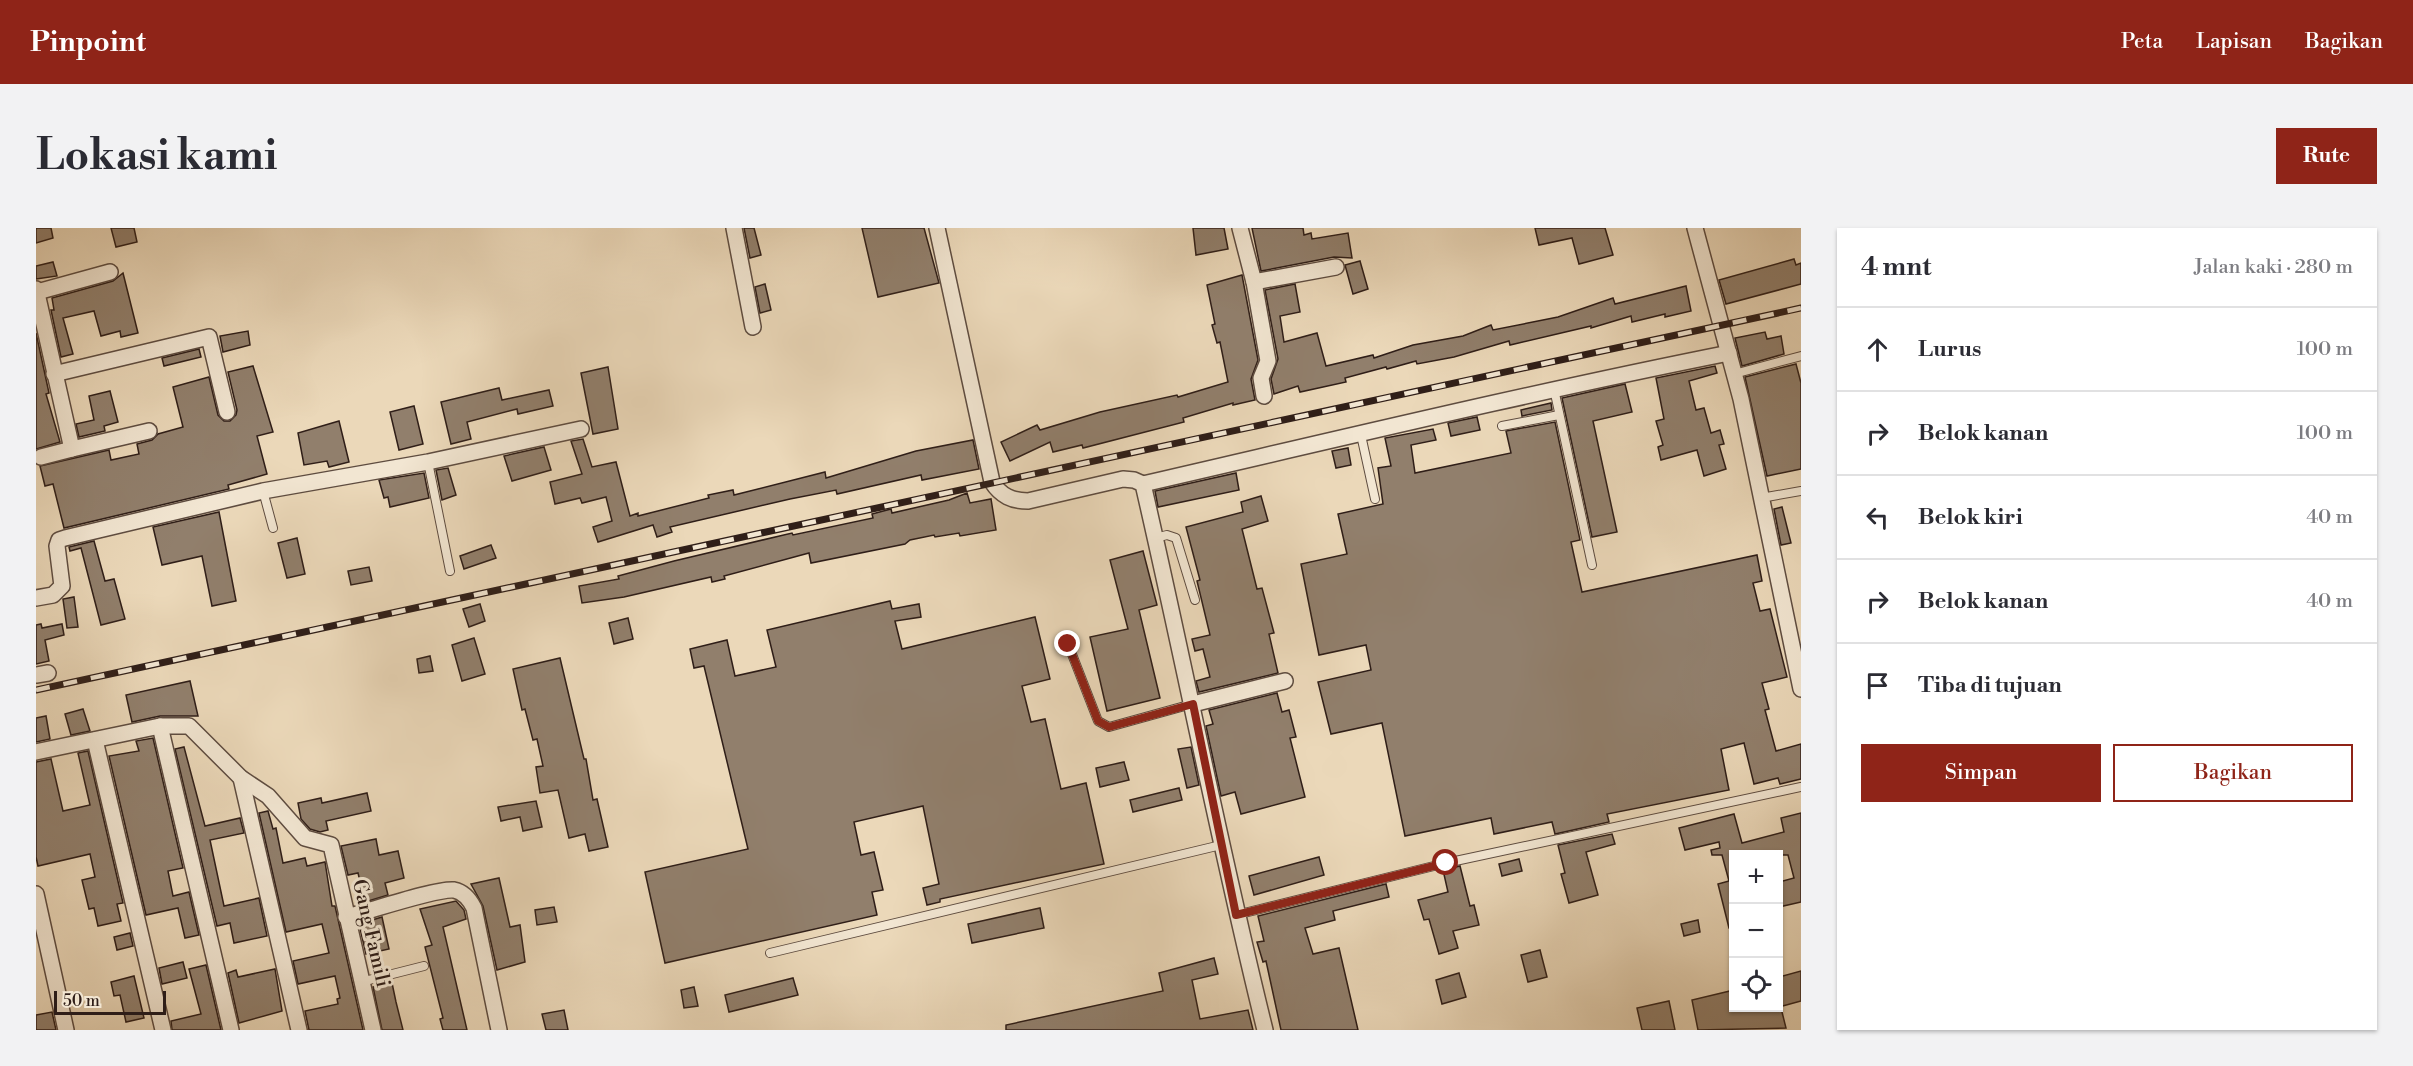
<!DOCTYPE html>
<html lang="id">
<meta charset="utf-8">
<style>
:root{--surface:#fff;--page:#f2f2f3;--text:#2b2b33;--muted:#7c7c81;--line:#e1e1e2;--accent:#8f2418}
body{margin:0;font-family:"Libre Bodoni",serif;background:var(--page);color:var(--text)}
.controls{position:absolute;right:18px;bottom:18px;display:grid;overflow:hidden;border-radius:0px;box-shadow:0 2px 4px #0004}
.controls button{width:54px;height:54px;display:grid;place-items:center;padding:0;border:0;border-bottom:2px solid var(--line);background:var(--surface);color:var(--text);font:30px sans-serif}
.scale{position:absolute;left:18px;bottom:15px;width:112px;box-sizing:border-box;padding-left:6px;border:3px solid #2f1e18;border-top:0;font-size:16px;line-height:21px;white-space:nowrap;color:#2f1e18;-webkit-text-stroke:4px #f2e6d2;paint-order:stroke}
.stop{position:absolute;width:18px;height:18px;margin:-14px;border:4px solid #8f2418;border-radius:50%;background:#fff}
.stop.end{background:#8f2418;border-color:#fff;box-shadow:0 2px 6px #0008}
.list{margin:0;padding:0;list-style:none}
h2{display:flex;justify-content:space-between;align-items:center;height:78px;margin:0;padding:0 24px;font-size:26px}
h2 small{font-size:20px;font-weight:400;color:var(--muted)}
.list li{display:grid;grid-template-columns:39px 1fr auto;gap:18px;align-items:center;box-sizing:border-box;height:84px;padding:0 24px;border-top:2px solid var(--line)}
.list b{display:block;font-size:22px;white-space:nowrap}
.list em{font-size:20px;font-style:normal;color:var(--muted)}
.actions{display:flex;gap:12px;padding:18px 24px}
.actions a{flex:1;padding:14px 0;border:2px solid var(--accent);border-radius:0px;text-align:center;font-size:21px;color:var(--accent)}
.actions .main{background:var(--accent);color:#fff}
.icon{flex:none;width:33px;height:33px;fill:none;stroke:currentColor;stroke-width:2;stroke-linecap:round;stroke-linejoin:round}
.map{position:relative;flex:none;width:1765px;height:802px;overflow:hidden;border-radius:0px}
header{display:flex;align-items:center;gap:36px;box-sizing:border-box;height:84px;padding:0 30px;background:var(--accent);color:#fff}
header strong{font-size:28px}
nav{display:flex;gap:33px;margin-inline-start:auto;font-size:21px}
.intro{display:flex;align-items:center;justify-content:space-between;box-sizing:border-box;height:144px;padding:0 36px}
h1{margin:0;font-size:42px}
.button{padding:15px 27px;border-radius:0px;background:var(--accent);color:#fff;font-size:21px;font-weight:700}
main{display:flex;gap:36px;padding:0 36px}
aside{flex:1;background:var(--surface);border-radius:0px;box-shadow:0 2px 4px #0004}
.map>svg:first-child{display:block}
.building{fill:#917f6c;stroke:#2f1e18;stroke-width:1.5}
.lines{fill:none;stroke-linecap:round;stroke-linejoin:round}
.lane-casing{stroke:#5e4c40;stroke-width:10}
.street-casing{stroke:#5e4c40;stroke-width:18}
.lane{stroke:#f2e6d2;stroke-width:8}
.street{stroke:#f2e6d2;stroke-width:15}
.rail-casing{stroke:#2f1e18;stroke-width:7}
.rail{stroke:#f2e6d2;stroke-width:4.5;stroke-dasharray:14;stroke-linecap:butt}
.route{stroke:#8f2418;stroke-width:8}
.labels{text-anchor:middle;stroke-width:6;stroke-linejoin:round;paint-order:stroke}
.street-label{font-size:20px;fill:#2f1e18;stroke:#f2e6d2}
</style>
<header>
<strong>Pinpoint</strong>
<nav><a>Peta</a><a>Lapisan</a><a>Bagikan</a></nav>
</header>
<div class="intro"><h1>Lokasi kami</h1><a class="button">Rute</a></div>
<main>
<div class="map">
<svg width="1765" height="802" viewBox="0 0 1765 802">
<rect width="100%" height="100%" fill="#ebd8b9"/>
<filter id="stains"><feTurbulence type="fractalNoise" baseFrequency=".00333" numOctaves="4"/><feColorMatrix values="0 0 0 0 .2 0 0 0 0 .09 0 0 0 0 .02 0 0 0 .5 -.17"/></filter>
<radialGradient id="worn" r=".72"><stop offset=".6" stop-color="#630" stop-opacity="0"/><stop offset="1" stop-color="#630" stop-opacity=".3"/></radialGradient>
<g class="building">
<path d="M0 0H15L17 10 0 15Z"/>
<path d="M75 0H98L101 14 80 19Z"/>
<path d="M708 0H718L725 27 714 30Z"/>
<path d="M826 0H888L903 55 842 69Z"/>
<path d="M1157 0H1188L1192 21 1160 27Z"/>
<path d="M1216 0H1267L1268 7 1275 5 1276 11 1312 5 1316 30 1298 29 1225 43Z"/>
<path d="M1499 0H1569L1577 27 1543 36 1536 10 1503 17Z"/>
<path d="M1758 31 1760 37 1765 35V56L1690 76 1683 52Z"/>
<path d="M1324 33 1332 61 1317 66 1309 37Z"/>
<path d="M17 34 21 48 0 51V38Z"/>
<path d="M87 45 102 105 85 109 84 103 65 108 58 83 27 90 37 126 25 129 15 82H18L16 70 77 53Z"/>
<path d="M1206 47 1222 132 1215 151 1219 172 1197 177V175L1147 190 1148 194 1047 220 1046 217 1017 224 1014 214 974 233 965 214 1001 197 1004 202 1064 184 1141 167 1142 169 1192 154 1184 114 1181 115 1176 97 1179 96 1171 57Z"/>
<path d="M729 56 735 82 724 85 719 59Z"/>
<path d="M1259 56 1264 84 1244 88 1248 114 1281 105 1290 138 1337 127 1338 130 1377 117 1427 108 1455 97 1457 102 1522 89 1577 70 1579 76 1650 58 1655 83 1629 89V86L1596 94 1595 88 1555 100V98L1474 117 1473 113 1418 129 1381 136 1380 133 1351 141 1350 139 1309 150 1310 154 1264 164 1262 158 1238 166 1235 151 1242 131 1229 62Z"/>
<path d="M212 103 214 117 187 124 184 108Z"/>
<path d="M1729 104 1731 111 1745 108 1748 126 1706 138 1699 110Z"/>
<path d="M0 105 13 165 10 166 24 214 0 221Z"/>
<path d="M163 121 165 129 128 138 126 130Z"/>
<path d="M1760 136 1765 155V241L1731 248 1709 149Z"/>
<path d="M217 138 237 204 221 208 231 246 192 257 193 261 28 300 17 256 9 258 4 238 73 222 75 232 103 226 101 216 116 212 122 206 147 199 137 159 173 149 182 187 188 193H194L200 187 201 182 192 144Z"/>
<path d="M1679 138 1681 145 1653 153 1660 182 1668 180 1675 205 1684 202 1688 216 1683 217 1690 241 1668 248 1661 222 1625 232 1622 219 1627 217 1620 193 1628 191 1620 150Z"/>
<path d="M572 139 582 201 557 206 545 145Z"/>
<path d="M1589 156 1596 184 1557 193 1581 304 1556 309 1526 170Z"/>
<path d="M463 160 466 172 513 162 517 178 482 186 481 181 431 194 435 211 415 216 405 174Z"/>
<path d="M74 163 82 194 68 198 69 203 43 209 40 196 58 192 53 168Z"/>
<path d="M1515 175 1516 182 1486 188 1485 182Z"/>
<path d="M378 178 387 216 363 222 354 184Z"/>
<path d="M1441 189 1444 202 1415 208 1412 195Z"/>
<path d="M303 193 313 234 293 239 291 233 268 237 262 205Z"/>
<path d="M1519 194 1544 312 1535 314 1546 364 1721 327 1726 353 1717 355 1724 383 1734 381 1751 449 1726 455 1733 481 1729 482 1740 523 1765 516V551L1744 556 1742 550 1718 556 1708 515 1685 521 1693 562 1571 586 1573 594 1519 606 1516 594 1458 606 1455 590 1369 608 1346 495 1295 506 1282 454 1335 442 1330 417 1283 427 1265 336 1311 326 1302 286 1347 276 1342 240 1355 238 1349 210 1397 201 1400 212 1375 217 1379 245 1475 225 1470 203Z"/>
<path d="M547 211 556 239 580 234 594 288 602 285V288L673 270 672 267 697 262 698 267 789 244 790 250 880 223 937 212 943 241 886 252 885 247 801 266 800 262 754 271 634 299 636 304 621 309 617 297 562 314 557 299 576 293 570 269 546 275 544 270 519 276 514 254 546 246 535 213Z"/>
<path d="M508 219 515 242 476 253 468 228Z"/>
<path d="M1312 220 1315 237 1300 240 1296 223Z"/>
<path d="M412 240 420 267 406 272 400 242Z"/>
<path d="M388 245 393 270 354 279 352 269 348 270 343 252Z"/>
<path d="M1200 245 1203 262 1122 279 1119 263Z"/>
<path d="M931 265 934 275 955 271 960 302 924 308 923 305 899 309 898 307 874 312 869 316 775 335 773 325 688 348 689 351 676 354 675 349 588 369 546 375 543 358 583 351 582 348 638 333 756 305 757 307 837 290 836 286 855 281 856 285 913 272Z"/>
<path d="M1225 268 1232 293 1206 301 1221 361 1226 360 1238 405 1233 406 1242 445 1163 464 1160 453 1174 449 1167 421 1159 423 1156 411 1174 407 1161 353 1164 352 1150 299 1207 284 1205 274Z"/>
<path d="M1746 279 1755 315 1745 317 1738 281Z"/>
<path d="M183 284 200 373 176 378 166 328 126 337 117 299Z"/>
<path d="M261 310 269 346 251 350 242 315Z"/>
<path d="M58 313 69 353 78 351 89 391 65 397 45 320 34 323 33 319Z"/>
<path d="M455 317 460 330 428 341 424 328Z"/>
<path d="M1107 323 1121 377 1103 382 1124 470 1071 483 1054 409 1092 401 1074 332Z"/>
<path d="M333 339 336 353 315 357 312 343Z"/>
<path d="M38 369 42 399 31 400 27 371Z"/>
<path d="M854 373 856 381 883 376 885 389 859 393 866 421 999 389 1014 451 986 458 995 494 1009 491 1025 561 1050 555 1068 636 904 671V674L891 677 887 660 903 656 887 578 818 594 825 627 838 624 847 662 836 664 841 687 629 735 609 644 712 621 668 438 658 440 654 421 691 412 699 448 740 439 731 402Z"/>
<path d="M444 376 449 393 433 399 427 381Z"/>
<path d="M592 390 597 411 578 416 573 395Z"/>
<path d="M5 396 6 400 26 396 28 407 9 412 13 433 0 436V397Z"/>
<path d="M438 410 449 446 426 453 416 417Z"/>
<path d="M394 428 397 443 383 445 381 431Z"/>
<path d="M524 430 548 531H550L557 572 561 571 572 619 553 623 549 606 533 610 522 562 504 565 500 539 507 538 501 511 497 512 489 481 486 482 477 441Z"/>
<path d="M154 453 162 488H124L96 494 90 467Z"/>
<path d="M1241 465 1246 484 1253 482 1260 509 1254 510 1269 569 1205 586 1199 564 1185 568 1170 498 1177 496 1173 482Z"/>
<path d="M47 481 54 503 35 507 29 486Z"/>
<path d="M10 488 14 511 0 514V490Z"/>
<path d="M117 510 147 640 132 643 137 668 153 664 163 707 149 710 142 680 110 687 73 528 103 523 100 513Z"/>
<path d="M148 519 169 598 204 590 208 605 174 612 188 678 223 670 231 708 198 715 194 695 181 698 139 521Z"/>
<path d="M1155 519 1163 557 1151 560 1142 521Z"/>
<path d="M52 523 87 675 81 676 85 693 62 698 58 680 53 681 46 652 59 649 54 626 2 638 0 629V534L15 531 27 583 54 577 42 525Z"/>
<path d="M1088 534 1093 552 1064 559 1060 540Z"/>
<path d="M1143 560 1146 572 1097 584 1094 572Z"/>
<path d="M331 565 335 583 290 593 292 602 284 604 274 601 265 591 262 575 285 570 286 575Z"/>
<path d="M500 573 506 599 487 603 484 589 465 593 462 579Z"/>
<path d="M232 583 237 601 240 600 247 635 269 630 271 638 289 634 296 678H299L327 802H273L269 783 302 776 301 771 304 770 299 748 262 756 257 733 293 725 286 696 250 704 223 585Z"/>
<path d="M1765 585V674L1743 679V654L1758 650 1752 627H1698V700H1693L1682 656 1693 653 1686 627H1676L1675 622 1684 620 1683 614 1649 622 1643 600 1698 586 1706 615 1748 604 1745 590Z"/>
<path d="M1576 606 1579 616 1550 624 1562 667 1533 675 1525 646 1529 645 1522 617Z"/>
<path d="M340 611 343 627 362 623 368 650 349 655 352 667 329 674 322 645 312 647 305 618Z"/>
<path d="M1283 629 1288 647 1218 667 1213 648Z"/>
<path d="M1483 631 1486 643 1466 648 1463 636Z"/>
<path d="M1424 638 1434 678 1438 677 1443 697 1417 703 1422 720 1403 726 1393 691 1388 692 1382 672 1412 664 1407 642Z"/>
<path d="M463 650 474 699 484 697 489 734 461 742 447 678 435 656Z"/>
<path d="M1350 656 1353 669 1297 683 1299 692 1269 700 1277 726 1303 720 1322 802H1245L1230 733 1227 734 1221 714 1228 713 1222 688Z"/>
<path d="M420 673 428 682 430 691 407 699 431 802H407L404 791 407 790 389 719 396 717 384 681Z"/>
<path d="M518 679 521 694 501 697 499 682Z"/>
<path d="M1004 680 1008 700 936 715 932 696Z"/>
<path d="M346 689 353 721 330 726 323 696Z"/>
<path d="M1662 692 1664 704 1648 708 1645 696Z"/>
<path d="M94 705 97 718 81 722 78 709Z"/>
<path d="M1504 722 1511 749 1492 754 1485 727Z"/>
<path d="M1178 730 1182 746 1156 752 1164 791 1212 782 1217 802H970V797L1127 763 1123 745Z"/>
<path d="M147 734 151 750 126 756 123 740Z"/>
<path d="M170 737 185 802H136L135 793 165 786 153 741Z"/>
<path d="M239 741 246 783 203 795 192 745 200 742 202 749Z"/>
<path d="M1765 743V773L1743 779V749Z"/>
<path d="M1423 745 1430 769 1406 776 1400 752Z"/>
<path d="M98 748 108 790 90 794 84 767 78 768 75 754Z"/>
<path d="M757 750 762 767 693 784 689 767Z"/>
<path d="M356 755 360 774 367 802H346L337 759Z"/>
<path d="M658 759 662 778 648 780 645 762Z"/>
<path d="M1698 762V780H1745L1750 800 1662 802 1656 772Z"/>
<path d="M1633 773 1639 802H1606L1601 780Z"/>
<path d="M528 782 532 802H510L506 786Z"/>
<path d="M16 784 20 802H0V787Z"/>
</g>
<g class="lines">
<g class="lane-casing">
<g id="lane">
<path d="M1698 146 1765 128"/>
<path d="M1518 161 1556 337"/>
<path d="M1466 198 1523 187"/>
<path d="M1325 207 1339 271"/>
<path d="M392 234 414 343"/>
<path d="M227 263 237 300"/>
<path d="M1725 270 1765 263"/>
<path d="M1119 310 1131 307 1140 310 1159 372"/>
<path d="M1032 416 1062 493 1073 499 1156 476"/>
<path d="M1200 687 1410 635 1765 559"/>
<path d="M734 725 1185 617"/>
<path d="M325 754 388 738"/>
</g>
</g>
<g class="street-casing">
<g id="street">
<path d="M698 0 717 99"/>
<path d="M901 0 956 254C965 268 976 273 992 273L1087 251 1098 252 1107 256C1149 438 1184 621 1229 802"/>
<path d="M1204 0 1218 54 1232 133 1225 150 1228 168"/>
<path d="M1659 0 1705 171 1765 461"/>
<path d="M1218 54 1300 39"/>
<path d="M0 61 36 221 5 229"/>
<path d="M1 64 74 44"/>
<path d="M18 146 173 109 191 184"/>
<path d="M36 221 113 203"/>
<path d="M1107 256C1302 211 1497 164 1693 125"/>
<path d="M0 370 17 367 26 358 21 318 23 312 29 310 227 263 392 234 545 201"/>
<path d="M0 447 12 445"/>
<path d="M1157 476 1249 453"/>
<path d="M124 498 195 802"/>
<path d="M59 512 127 802"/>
<path d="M0 524 124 498H153L205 550 232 568 269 610 295 617 337 802"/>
<path d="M205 550 263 802"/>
<path d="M0 666 30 802"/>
<path d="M310 689C331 684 401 660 418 662 428 664 434 672 438 680L463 802"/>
</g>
</g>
<use href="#lane" class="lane"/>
<use href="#street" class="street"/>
<g class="rail-casing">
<path id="rail" d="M0 462 1765 80"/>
</g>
<use href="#rail" class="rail"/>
</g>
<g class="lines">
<path class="route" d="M1032 416 1062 493 1073 499 1157 476 1200 687 1410 635"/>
</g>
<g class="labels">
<g class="street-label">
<text transform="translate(336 705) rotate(77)" y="7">Gang Famili</text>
</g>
</g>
<rect width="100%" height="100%" filter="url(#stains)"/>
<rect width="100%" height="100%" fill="url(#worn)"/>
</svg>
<div class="controls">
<button>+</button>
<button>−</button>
<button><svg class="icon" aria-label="locate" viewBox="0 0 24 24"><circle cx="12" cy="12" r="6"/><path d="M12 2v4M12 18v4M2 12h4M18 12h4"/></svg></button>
</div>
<div class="scale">50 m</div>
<div class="stop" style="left:1410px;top:635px"></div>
<div class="stop end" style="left:1032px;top:416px"></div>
</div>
<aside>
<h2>4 mnt<small>Jalan kaki · 280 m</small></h2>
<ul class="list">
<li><svg class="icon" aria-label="ahead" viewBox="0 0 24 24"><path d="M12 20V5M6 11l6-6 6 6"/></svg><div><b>Lurus</b></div><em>100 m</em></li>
<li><svg class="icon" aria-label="right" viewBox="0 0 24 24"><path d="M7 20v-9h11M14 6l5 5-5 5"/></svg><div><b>Belok kanan</b></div><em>100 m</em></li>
<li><svg class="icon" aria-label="left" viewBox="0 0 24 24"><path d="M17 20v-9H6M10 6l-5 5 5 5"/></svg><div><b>Belok kiri</b></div><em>40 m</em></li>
<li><svg class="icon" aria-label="right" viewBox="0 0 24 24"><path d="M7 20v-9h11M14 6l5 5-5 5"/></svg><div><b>Belok kanan</b></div><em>40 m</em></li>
<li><svg class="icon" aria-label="arrive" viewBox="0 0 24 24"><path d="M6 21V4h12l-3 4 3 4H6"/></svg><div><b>Tiba di tujuan</b></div></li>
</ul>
<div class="actions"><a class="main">Simpan</a><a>Bagikan</a></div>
</aside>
</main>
